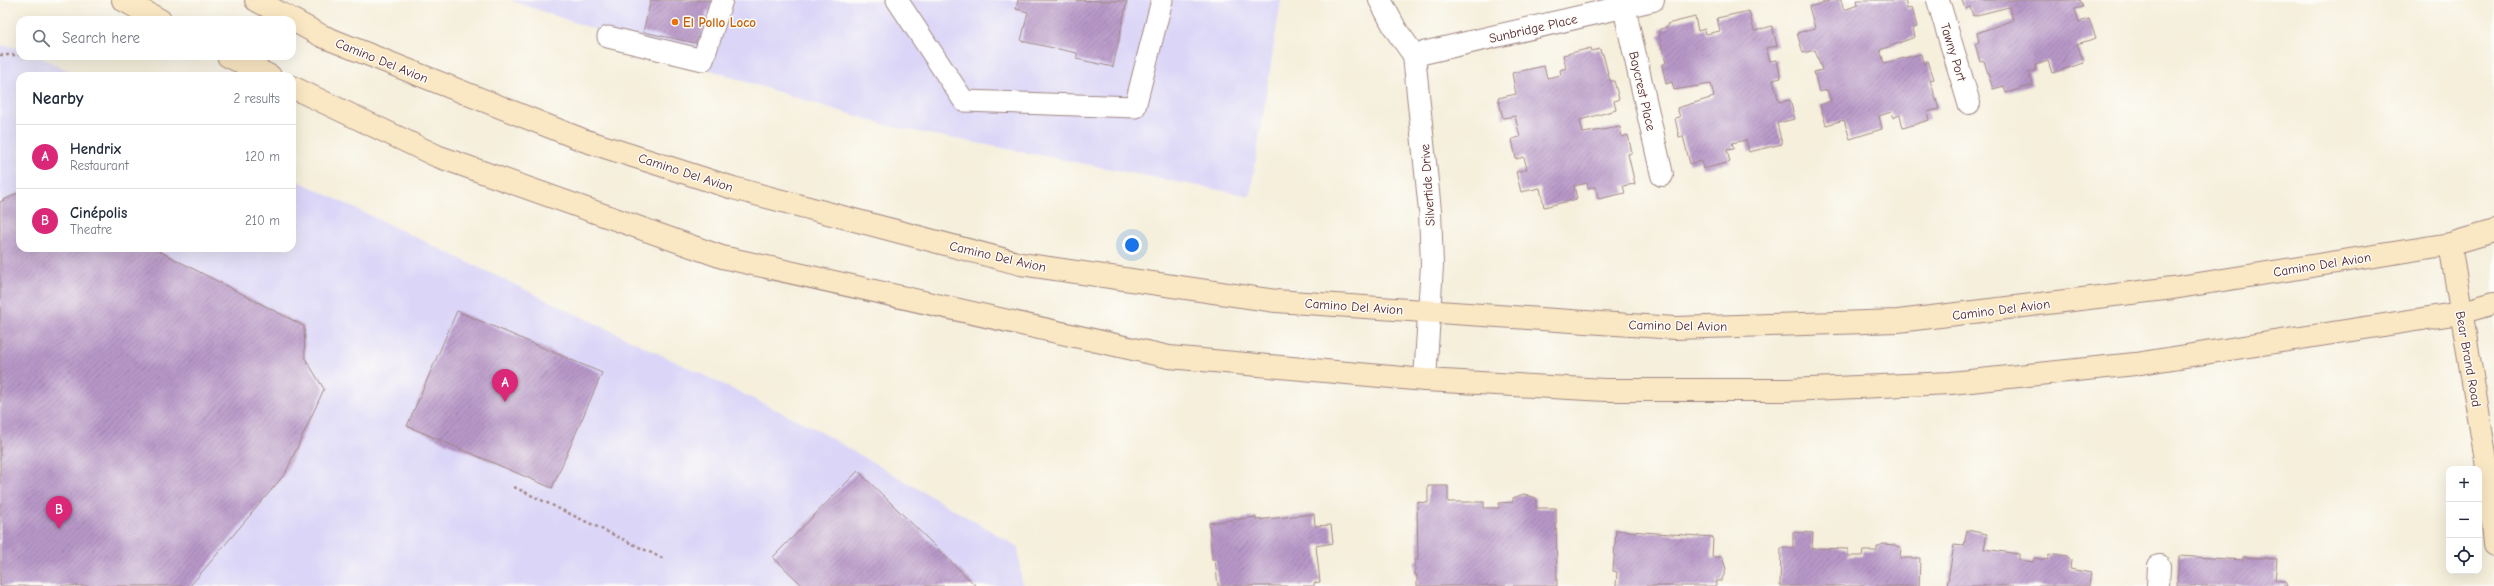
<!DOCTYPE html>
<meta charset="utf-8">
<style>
:root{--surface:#fff;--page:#f6f6f7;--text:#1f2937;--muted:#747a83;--line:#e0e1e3;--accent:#db2777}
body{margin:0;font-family:"Comic Neue",sans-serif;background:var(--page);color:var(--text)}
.controls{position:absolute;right:12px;bottom:12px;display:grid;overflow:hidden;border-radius:8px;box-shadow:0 4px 16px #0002}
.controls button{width:36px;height:36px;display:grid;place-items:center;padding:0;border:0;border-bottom:1px solid var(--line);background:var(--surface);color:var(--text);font:20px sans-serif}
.you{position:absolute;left:1132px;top:245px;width:14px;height:14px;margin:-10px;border:3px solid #fff;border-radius:50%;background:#1a73e8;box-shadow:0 0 0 6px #1a73e833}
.badge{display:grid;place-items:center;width:26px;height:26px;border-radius:50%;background:var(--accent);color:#fff;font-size:13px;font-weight:700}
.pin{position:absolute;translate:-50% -33px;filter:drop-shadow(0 1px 2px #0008)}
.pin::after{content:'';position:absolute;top:21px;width:14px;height:12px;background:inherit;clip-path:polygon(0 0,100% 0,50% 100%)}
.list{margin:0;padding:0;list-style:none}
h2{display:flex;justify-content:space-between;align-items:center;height:52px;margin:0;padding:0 16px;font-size:17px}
h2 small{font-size:13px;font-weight:400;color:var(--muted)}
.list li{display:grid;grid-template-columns:26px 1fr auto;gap:12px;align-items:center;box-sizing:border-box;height:64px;padding:0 16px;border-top:1px solid var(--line)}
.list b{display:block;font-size:15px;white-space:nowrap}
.list p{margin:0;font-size:13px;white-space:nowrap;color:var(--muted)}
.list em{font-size:13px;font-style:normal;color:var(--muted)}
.icon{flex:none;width:22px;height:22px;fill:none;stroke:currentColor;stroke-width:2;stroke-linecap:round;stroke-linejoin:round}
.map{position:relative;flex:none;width:2494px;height:586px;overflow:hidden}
.search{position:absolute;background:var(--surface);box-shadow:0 4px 16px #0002;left:16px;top:16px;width:280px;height:44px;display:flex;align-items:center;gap:10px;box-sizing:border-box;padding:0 14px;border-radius:12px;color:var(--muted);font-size:15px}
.panel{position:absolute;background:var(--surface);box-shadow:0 4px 16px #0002;left:16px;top:72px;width:280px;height:180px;border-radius:12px}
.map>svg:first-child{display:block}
.built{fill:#dbd6f7}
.building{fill:url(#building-hatch)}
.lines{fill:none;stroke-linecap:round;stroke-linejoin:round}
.lane-casing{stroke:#a08784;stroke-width:23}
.street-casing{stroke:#a08784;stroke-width:24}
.secondary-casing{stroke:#a08784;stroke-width:24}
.path{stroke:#a08784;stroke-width:2.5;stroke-dasharray:3 3;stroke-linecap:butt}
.lane{stroke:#fff;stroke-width:21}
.street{stroke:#fff;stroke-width:22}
.secondary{stroke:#fae7c3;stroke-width:22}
.food-dot{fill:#e8710a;stroke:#fdfcf7;stroke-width:1.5}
.labels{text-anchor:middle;stroke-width:3;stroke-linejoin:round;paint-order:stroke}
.food-label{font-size:13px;font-weight:bold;fill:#c56008;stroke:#fdfcf7;text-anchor:start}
.street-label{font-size:13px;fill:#4a1f2b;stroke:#fdfcf7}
</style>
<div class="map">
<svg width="2494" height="586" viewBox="0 0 2494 586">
<defs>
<pattern id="building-hatch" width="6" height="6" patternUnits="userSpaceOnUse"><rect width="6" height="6" fill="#b897c8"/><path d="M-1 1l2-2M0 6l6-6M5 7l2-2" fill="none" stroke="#987ba3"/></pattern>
</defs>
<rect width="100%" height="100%" fill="#fdfcf7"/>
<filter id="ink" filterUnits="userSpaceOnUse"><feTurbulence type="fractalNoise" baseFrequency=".025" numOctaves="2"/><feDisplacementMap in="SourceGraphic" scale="8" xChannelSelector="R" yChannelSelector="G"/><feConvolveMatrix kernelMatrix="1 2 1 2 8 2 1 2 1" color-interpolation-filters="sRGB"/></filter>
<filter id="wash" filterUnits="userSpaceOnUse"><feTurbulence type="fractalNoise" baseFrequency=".012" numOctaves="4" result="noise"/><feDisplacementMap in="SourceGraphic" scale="16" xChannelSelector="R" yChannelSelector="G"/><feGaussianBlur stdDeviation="0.9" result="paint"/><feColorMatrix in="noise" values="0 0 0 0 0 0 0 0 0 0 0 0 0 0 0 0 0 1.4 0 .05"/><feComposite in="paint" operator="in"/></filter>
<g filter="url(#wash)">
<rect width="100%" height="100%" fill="#f5efdc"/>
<g class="built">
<path d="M510 0H1281L1250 196 889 126 740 80Z"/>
<path d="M0 45 20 48V56H38L79 76H20V248H292V178L814 428 1018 547 1022 586H0Z"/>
</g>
<g id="blocks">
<g class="building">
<path d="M651 0H713L710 11H707L700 44 643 32Z"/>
<path d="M1018 0 1127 1 1113 67 1077 59V53L1021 41 1028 12 1016 9Z"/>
<path d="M1832 0H1841L1844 10 1858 5 1857 0H1905L1907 9 1912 8 1917 27 1913 28 1915 37 1880 50 1884 63 1921 54 1923 63 1928 61 1934 79 1930 80 1939 109 1927 112 1929 120 1903 128 1900 115 1893 118 1891 112 1879 116 1882 129 1850 139 1844 120 1826 125 1820 105 1831 101 1827 90 1819 92 1814 72 1822 70 1815 50 1803 53 1797 33 1815 28 1809 7Z"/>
<path d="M1962 0H2080L2083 7 2075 9 2079 22 2089 19 2096 38 2077 44 2084 63 2052 73 2048 61 2035 65 2036 70 2029 72 2033 85 2006 93 2004 86 1993 89 1984 61 1980 62 1975 44 1979 43 1977 33 2013 20 2009 7 1973 16 1970 7 1965 9Z"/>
<path d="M1749 11 1754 31 1772 26 1777 46 1766 48 1770 61 1777 60 1781 78 1773 80 1779 102 1790 100 1795 119 1777 123 1782 144 1749 152 1746 140 1732 143 1734 149 1727 150 1730 162 1703 169 1701 161 1690 164 1683 136 1679 137 1675 118 1680 117 1677 108 1714 97 1711 84 1674 90 1672 82 1666 84 1662 65 1666 63 1659 35 1661 34 1660 29 1668 27 1667 24 1695 17 1698 31 1705 29 1706 34 1720 31 1717 18Z"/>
<path d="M1591 48 1592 51 1600 49 1601 54H1603L1610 81H1614L1619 99 1614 101 1616 110 1580 120 1583 133 1620 127 1622 137 1628 135 1632 153 1628 154 1635 184 1623 186 1625 193 1598 199 1596 187 1588 188 1587 183 1574 186 1577 199 1544 207 1540 188 1521 192 1516 172 1527 169 1524 157 1516 159 1512 139 1520 137 1515 116 1503 118 1498 98 1516 94 1512 73 1544 66 1547 78 1561 75 1560 70 1566 68 1563 55Z"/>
<path d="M20 192V248H153L304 326 305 358 324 389 285 474 190 586H0V202Z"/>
<path d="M457 311 602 373 552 488 407 426Z"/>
<path d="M858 471 976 586H803L773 557Z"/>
<path d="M1428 486H1448V502H1484V508H1499V503L1513 502V498L1524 494 1536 498V508H1556L1557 586H1417V575H1415V560H1418L1417 502 1428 503Z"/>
<path d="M1314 514 1315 526 1331 525 1333 543 1316 546 1320 582 1314 583V586H1218L1215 559H1212L1209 523 1256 517V520Z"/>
<path d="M1616 530 1713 537 1712 557H1722L1726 569 1724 575 1721 581H1716V586H1616L1617 572 1613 571Z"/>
<path d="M1967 530 1987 534 1984 549 2019 554V560L2033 562 2034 558 2048 560V556L2054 554 2067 556 2071 560 2070 569 2091 573 2089 586H1947L1954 545 1964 546Z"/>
<path d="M1793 532 1813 533 1812 548 1848 549V556H1862L1863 551H1877V547L1883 544 1895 545 1901 548 1900 558H1920L1919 586H1780L1781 548H1793Z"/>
<path d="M2179 556 2243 560V557L2277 559 2275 580 2286 581 2288 586H2177Z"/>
</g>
</g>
</g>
<g filter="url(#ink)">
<use href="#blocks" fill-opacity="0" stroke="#a08784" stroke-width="1"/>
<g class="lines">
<g class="lane-casing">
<g id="lane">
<path d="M897 0 964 101 1135 107 1162 0"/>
<path d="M608 37 703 60 722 0"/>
</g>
</g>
<g class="street-casing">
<g id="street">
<path d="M1380 0 1396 30 1414 55 1430 211 1432 265 1425 380"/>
<path d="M1938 0 1969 103"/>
<path d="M1624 7 1662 175"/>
<path d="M1414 55 1653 0"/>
<path d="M2158 586 2159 566"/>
</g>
</g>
<g class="secondary-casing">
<g id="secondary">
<path d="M123 0 160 20"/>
<path d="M256 0 322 36 583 140 733 188 1021 264 1276 301 1675 328 1898 321 2173 288 2450 244 2494 231"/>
<path d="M228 56 270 76"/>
<path d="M292 87 437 156 722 257 1169 357 1425 380 1605 390H1788L1951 383 2135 364 2460 313 2494 303"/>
<path d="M2450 244 2486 460 2494 545"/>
</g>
</g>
<g class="path">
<path d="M0 55H20"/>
<path d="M514 487 664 559"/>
</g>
<use href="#lane" class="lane"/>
<use href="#street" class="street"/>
<use href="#secondary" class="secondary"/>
</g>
</g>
<circle class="food-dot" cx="675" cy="22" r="4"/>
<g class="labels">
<g class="food-label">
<text x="683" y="27">El Pollo Loco</text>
</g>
<g class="street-label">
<text transform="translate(1533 28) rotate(-13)" y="5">Sunbridge Place</text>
<text transform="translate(1954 52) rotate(73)" y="5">Tawny Port</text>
<text transform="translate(382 60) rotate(22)" y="5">Camino Del Avion</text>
<text transform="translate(1643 91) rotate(77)" y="5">Baycrest Place</text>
<text transform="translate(686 172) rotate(18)" y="5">Camino Del Avion</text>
<text transform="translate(1427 185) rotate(-94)" y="5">Silvertide Drive</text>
<text transform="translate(998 256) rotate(13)" y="5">Camino Del Avion</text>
<text transform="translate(2322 264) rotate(-9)" y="5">Camino Del Avion</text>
<text transform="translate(1354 306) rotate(4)" y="5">Camino Del Avion</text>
<text transform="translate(2001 309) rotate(-7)" y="5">Camino Del Avion</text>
<text transform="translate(1678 325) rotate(1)" y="5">Camino Del Avion</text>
<text transform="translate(2469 359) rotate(80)" y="5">Bear Brand Road</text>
</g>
</g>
</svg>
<div class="controls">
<button>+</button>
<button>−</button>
<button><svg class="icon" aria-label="locate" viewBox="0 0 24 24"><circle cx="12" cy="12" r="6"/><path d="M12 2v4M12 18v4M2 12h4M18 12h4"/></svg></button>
</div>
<div class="you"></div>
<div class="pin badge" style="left:505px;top:402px">A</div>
<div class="pin badge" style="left:59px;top:529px">B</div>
<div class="search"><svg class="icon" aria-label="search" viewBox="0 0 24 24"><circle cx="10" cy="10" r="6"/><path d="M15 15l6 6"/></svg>Search here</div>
<section class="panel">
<h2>Nearby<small>2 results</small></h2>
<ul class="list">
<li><span class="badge">A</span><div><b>Hendrix</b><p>Restaurant</p></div><em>120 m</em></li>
<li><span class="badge">B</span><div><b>Cinépolis</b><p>Theatre</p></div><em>210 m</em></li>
</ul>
</section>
</div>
